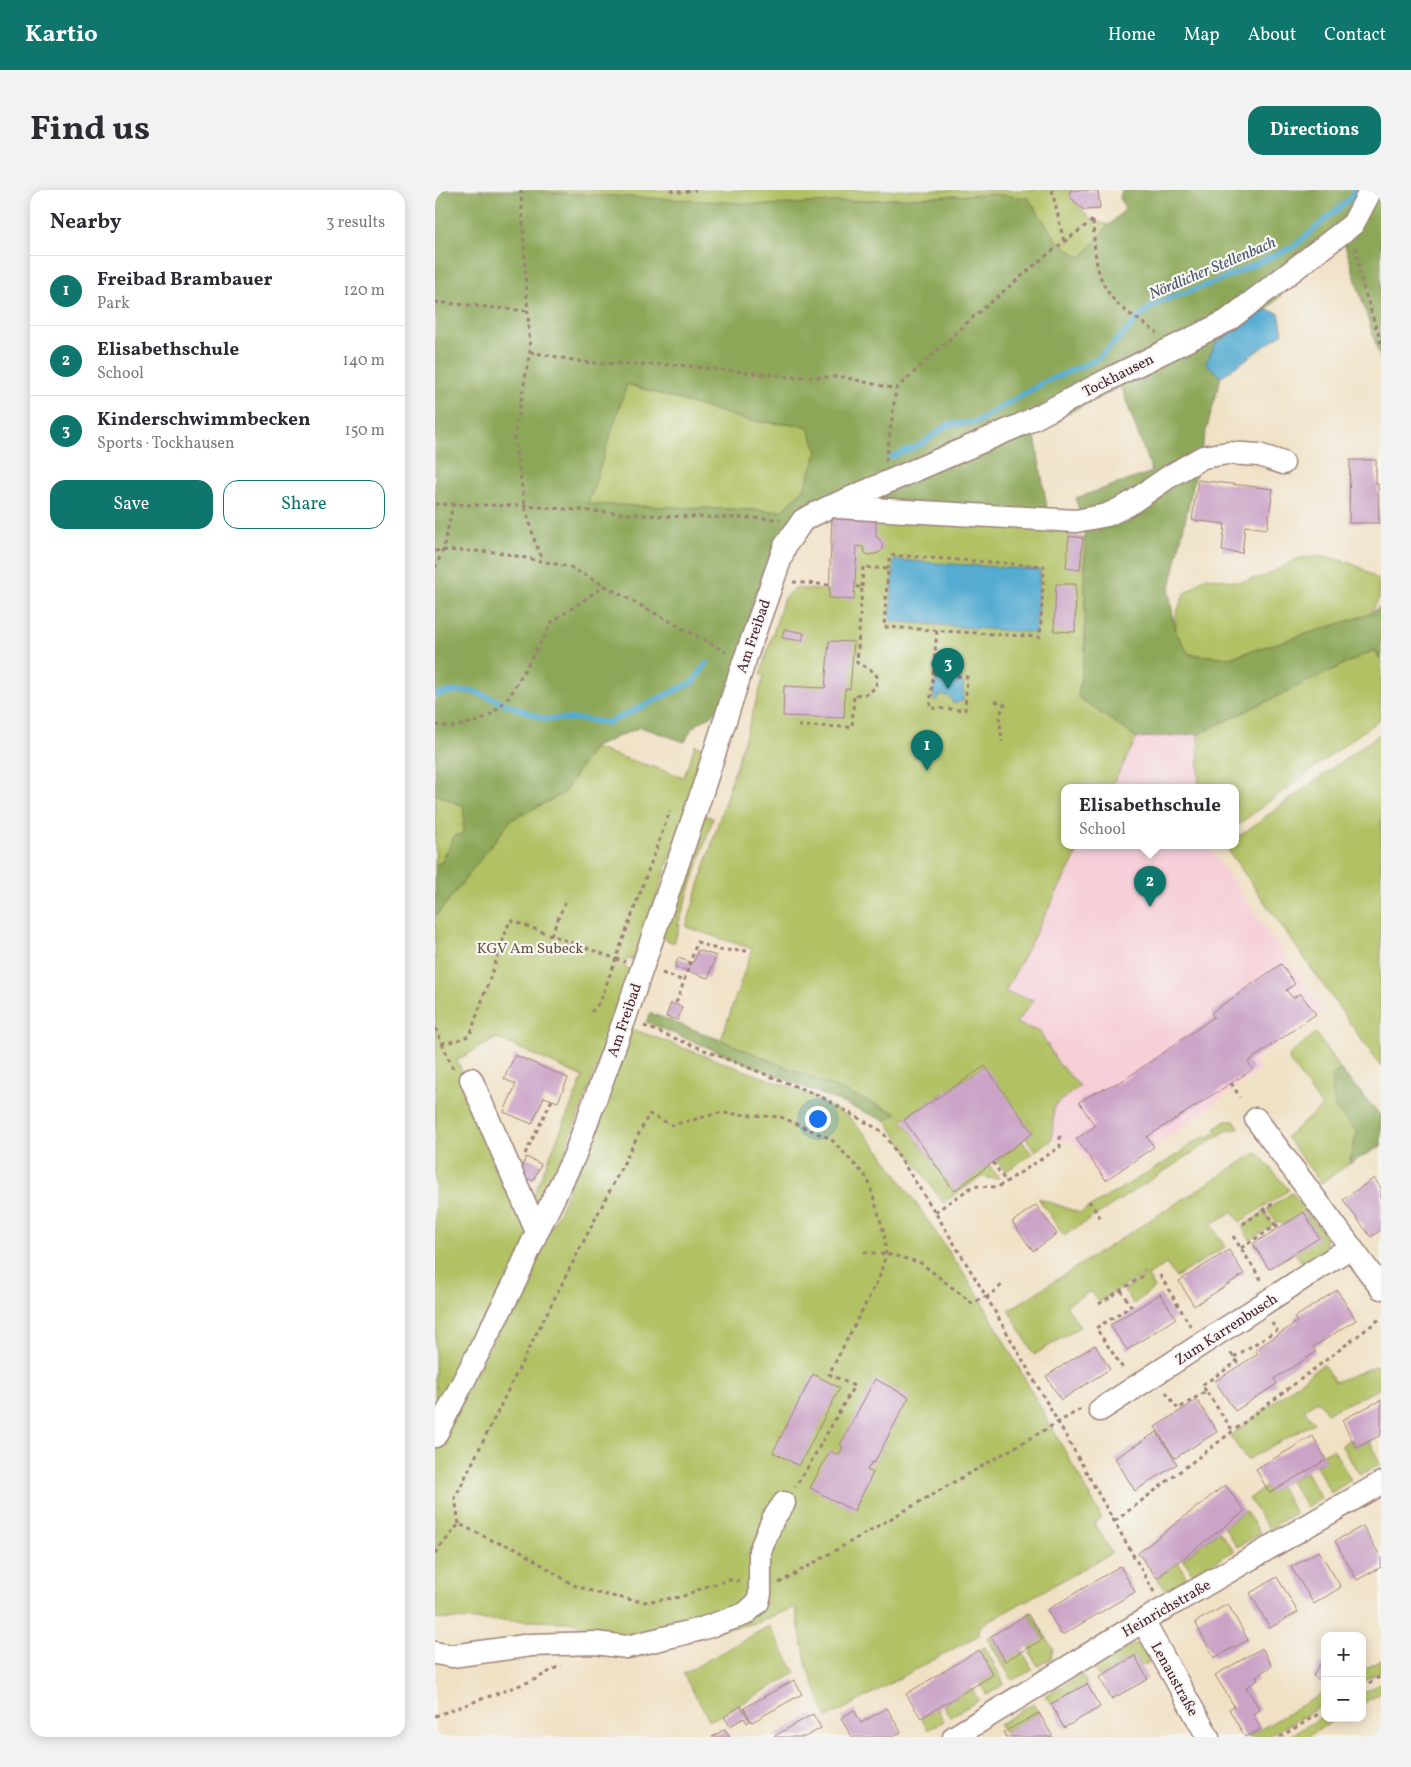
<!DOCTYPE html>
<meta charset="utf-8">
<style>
:root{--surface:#fff;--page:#f2f2f3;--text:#2b2b33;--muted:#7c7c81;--line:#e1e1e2;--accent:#0f766e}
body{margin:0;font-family:Vollkorn,serif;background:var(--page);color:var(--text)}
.controls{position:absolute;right:15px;bottom:15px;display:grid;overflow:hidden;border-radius:10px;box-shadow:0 2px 12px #0003}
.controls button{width:45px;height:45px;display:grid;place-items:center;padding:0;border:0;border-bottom:1px solid var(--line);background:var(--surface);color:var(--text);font:25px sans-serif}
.you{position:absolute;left:382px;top:928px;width:18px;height:18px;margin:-12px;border:4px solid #fff;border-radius:50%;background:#1a73e8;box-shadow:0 0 0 8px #1a73e833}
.badge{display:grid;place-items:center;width:32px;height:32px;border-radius:50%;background:var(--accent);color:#fff;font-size:16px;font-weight:700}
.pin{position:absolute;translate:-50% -41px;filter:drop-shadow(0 1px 2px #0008)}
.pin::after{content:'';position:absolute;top:26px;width:18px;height:15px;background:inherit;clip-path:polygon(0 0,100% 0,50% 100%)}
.popup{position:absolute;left:626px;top:594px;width:178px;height:65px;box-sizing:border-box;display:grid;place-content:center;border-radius:10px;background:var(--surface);filter:drop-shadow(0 1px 4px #0005);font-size:16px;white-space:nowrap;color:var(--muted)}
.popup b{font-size:19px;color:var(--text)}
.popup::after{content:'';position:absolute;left:50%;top:100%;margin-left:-10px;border:10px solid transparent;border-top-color:var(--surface)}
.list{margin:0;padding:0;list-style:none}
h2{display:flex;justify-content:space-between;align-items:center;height:65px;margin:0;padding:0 20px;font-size:21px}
h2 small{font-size:16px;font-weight:400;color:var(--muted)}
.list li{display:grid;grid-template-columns:32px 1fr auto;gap:15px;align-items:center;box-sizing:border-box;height:70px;padding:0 20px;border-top:1px solid var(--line)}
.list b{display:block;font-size:19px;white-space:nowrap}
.list p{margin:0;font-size:16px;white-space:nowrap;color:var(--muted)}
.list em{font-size:16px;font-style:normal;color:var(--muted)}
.actions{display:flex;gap:10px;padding:15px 20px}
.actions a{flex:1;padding:11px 0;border:1px solid var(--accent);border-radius:15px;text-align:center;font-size:18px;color:var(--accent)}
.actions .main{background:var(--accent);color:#fff}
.map{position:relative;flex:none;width:946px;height:1547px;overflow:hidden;border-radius:15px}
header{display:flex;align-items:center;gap:30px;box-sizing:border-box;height:70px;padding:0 25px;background:var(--accent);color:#fff}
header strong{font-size:24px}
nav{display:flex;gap:28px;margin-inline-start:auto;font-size:18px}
.intro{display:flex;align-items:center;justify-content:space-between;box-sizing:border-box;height:120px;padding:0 30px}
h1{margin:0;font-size:35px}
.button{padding:12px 22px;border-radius:15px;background:var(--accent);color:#fff;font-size:18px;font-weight:700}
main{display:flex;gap:30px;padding:0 30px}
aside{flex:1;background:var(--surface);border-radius:15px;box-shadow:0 2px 12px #0003}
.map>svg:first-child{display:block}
.built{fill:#f6cfd8}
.green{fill:#b1c163;stroke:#7e7047}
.forest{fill:#8ca759;stroke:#6b6342;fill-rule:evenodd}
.water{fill:#55acd2;stroke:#50667e}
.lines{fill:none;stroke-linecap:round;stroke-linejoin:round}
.stream{stroke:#55acd2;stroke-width:5.5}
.building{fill:#caa3c6}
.minor-casing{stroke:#9d8078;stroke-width:25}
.path{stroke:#9d8078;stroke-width:3;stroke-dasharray:4 4;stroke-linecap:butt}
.minor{stroke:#fff;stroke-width:22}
.labels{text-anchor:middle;stroke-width:4.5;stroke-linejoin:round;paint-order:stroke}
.street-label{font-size:15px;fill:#4a1f2b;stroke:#f6f6f2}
.park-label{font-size:15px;fill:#69503c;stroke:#f6f6f2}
.water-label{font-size:16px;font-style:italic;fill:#4e576e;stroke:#f6f6f2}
</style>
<header>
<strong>Kartio</strong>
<nav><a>Home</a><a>Map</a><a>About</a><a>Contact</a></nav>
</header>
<div class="intro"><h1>Find us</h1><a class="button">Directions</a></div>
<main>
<aside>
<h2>Nearby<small>3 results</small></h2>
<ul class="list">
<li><span class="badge">1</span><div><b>Freibad Brambauer</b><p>Park</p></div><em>120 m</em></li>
<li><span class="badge">2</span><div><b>Elisabethschule</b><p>School</p></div><em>140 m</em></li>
<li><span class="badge">3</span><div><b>Kinderschwimmbecken</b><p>Sports · Tockhausen</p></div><em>150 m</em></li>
</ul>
<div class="actions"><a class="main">Save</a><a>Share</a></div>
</aside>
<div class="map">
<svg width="946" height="1547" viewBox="0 0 946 1547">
<rect width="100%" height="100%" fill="#f6f6f2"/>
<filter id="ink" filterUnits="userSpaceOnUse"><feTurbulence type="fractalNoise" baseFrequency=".02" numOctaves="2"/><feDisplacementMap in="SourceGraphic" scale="10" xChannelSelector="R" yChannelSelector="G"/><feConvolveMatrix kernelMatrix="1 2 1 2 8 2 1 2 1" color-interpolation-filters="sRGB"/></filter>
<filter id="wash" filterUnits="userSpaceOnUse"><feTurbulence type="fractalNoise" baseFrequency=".0096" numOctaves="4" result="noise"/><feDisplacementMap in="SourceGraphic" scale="20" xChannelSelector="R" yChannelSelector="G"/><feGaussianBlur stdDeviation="1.12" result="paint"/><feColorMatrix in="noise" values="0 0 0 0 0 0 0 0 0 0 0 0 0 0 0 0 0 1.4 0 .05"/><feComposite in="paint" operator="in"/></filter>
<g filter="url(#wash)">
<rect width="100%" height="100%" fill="#f0e1c4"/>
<g class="built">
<path d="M763 544 764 598H676L702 548Z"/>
<path d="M646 656H777L779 664 888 821 820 869 826 879 668 995 639 952 617 950 619 916 645 896 623 873 615 859 581 833 599 810 570 802Z"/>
</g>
<g class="green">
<path d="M105 0H636L634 6 657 30 674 35 646 68 622 51 593 8 558 4 338 15 105 2Z"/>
<path d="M191 194 315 231 373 236 383 261 369 299 346 321 153 314Z"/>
<path d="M397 325 634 341V346L650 348V461L643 507 702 548 676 598H630V656H646L570 802 599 810 581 833 605 842 623 873 645 896 619 916 617 950 600 961 591 948 597 943 549 876 467 930 519 1000 554 975 564 988 559 989 546 987 508 1013 451 931 461 923 286 850 317 759 251 737 329 486 325 485 349 408 359 398 394 401Z"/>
<path d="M886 366C912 371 923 373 944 391V409L935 424 794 468 753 464 741 442V424L749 404 771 387 804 392 830 386 861 369Z"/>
<path d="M939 460 946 470V528L800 637V598H764L763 544Z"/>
<path d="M946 543V877L790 656H800V649Z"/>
<path d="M260 555 271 558 201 770 192 768 189 777 198 781 106 1025 95 1014 148 887 62 848 22 870 95 1044 0 1234V726L2 725 76 630 128 604 158 558 249 587Z"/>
<path d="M0 604 29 616 28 643 19 647 7 672 0 675Z"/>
<path d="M269 625 278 628 243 735H245L239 753 223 746Z"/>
<path d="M192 837 371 903 414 927 446 962 544 1106 667 1328 659 1333 677 1363 545 1436 544 1445 392 1528 372 1476 360 1417 321 1433 192 1457 160 1453 140 1432 0 1429V1262L127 1016Z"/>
<path d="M881 843 905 879 896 887 900 918 923 942 914 974 886 993 851 947 887 917 854 870 855 864Z"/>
<path d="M792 931H800L804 938 791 941 629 1046 603 1008 645 1023 732 971 769 946 772 948 782 942 780 938Z"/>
<path d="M587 951 597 964 570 982 562 970Z"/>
<path d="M822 962 854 1000 805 1032 798 1021 776 1034 790 1057 741 1087 731 1074 713 1086 720 1098 698 1114 689 1100 709 1086V1084L664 1112 656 1101 631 1115 645 1137 599 1165 574 1120Z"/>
<path d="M857 1003 891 1046 890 1059 869 1075 860 1063 884 1047 869 1023 848 1035 844 1032 841 1033 832 1019Z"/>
<path d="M829 1021 838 1035 815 1050 807 1037Z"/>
<path d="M888 1174 900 1192 946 1174V1198L892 1223 883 1211 869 1219 879 1233 812 1270 795 1246Z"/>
<path d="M916 1249 921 1258 935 1251 945 1274 925 1285 906 1255Z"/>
<path d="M898 1259 916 1290 896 1303 881 1276 891 1270 888 1264Z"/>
<path d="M871 1282 886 1308 872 1317 855 1291Z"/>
<path d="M831 1296 834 1302 845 1296 860 1323 834 1339 814 1309Z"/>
<path d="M810 1321 826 1343 802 1357 789 1337Z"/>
<path d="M784 1341 799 1361 758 1384 748 1369Z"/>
<path d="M743 1372 752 1388 731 1400 722 1388Z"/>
<path d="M596 1422 618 1459 616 1468 603 1476 595 1463 598 1462 594 1456 608 1448 593 1424Z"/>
<path d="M334 1436 361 1483 275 1531 248 1484Z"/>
<path d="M556 1446 570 1470 587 1461 598 1480 577 1490 552 1448Z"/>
<path d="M703 1453 707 1456 715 1472 706 1476 699 1466 664 1487 659 1478 697 1455Z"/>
<path d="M550 1457 569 1494 552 1505 545 1493 558 1485 544 1460Z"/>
<path d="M946 1470V1481L927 1492V1481Z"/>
<path d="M647 1485 652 1494 616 1514 610 1506Z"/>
<path d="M946 1493V1503L927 1514V1504Z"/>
<path d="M536 1498 544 1510 515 1527 508 1515Z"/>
<path d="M890 1502V1514L832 1547H812Z"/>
<path d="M598 1513 604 1523 569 1542 564 1535Z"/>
<path d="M502 1518 509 1531 493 1540 486 1528Z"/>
<path d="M890 1525V1528H903L872 1547H853Z"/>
</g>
<g class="forest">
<path d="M0 0H105L106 2 338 15 558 4 593 8 622 51 646 68 674 35 690 19 685 8 687 0H946V171L907 46 831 120 781 153 771 173 786 187 767 256 734 402 741 442 754 464 794 468 935 424 946 415V470L939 460 763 544 702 548 643 507 650 461V348L641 308 717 282 686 197 599 240 613 323H361L284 520 257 538 250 552 205 537 158 558 128 604 76 630 2 725 0 726V675L7 672 19 647 28 643 29 616 0 604ZM192 194 315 231 372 236 383 261 369 299 346 321 153 314Z"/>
<path d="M215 823 286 850 462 923 451 931 211 832Z"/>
<path d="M905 879 946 926V956L914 974 922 942 900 918 896 887Z"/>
</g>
<g class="water">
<path d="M831 120 844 123 848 143 786 187 771 173 781 153Z"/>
<path d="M459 370 605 380 601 443 455 431Z"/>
<path d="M504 488 526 490 528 492V511L518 514 516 507 505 505 500 511 498 507 499 492Z"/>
</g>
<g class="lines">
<g class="stream">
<path d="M456 267 487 254 512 235 541 232 610 192 663 169 712 120 727 111 783 91 858 57 917 7 919 0"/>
<path d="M0 505 20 501H38L109 529H144L173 533 258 492 272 473"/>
</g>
</g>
<g id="blocks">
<g class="building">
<path d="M636 0 663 1 665 19 649 20 634 6Z"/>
<path d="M915 270H941V294H943L944 333H914Z"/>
<path d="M763 290 838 299 832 339 810 336 807 363 787 361 790 334 757 330Z"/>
<path d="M397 325 441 328V347L444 349 447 353 448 359 444 363 434 365 430 363 428 357 422 356 419 410 394 408Z"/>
<path d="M634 346 648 348 645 380 631 378Z"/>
<path d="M621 394H641L640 442 619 441Z"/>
<path d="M349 439 369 443 367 451 347 448Z"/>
<path d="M394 451 419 452 415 499H410L409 528 348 526 349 496 390 498Z"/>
<path d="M263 760 281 766 273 788 240 777 243 768 258 773Z"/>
<path d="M846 774 860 794 851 800 858 808 865 803 881 824 813 872 818 879 712 947 719 957 671 990 641 949 660 936 644 912 659 903 689 890 779 827 776 823Z"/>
<path d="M236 813 247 817 243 830 231 827Z"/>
<path d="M80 865 133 888 123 912 109 907 97 934 69 922 81 894 69 889Z"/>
<path d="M550 876 598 943 519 1001 469 930Z"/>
<path d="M91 967 106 974 98 991 84 984Z"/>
<path d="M939 988 946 998V1040L936 1047 908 1010Z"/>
<path d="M601 1015 622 1044 598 1061 577 1032Z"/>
<path d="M869 1022 884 1048 834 1079 818 1054Z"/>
<path d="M794 1060 809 1084 759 1116 744 1091Z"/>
<path d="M902 1100 921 1130 878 1157 881 1162 839 1189 842 1194 800 1221 780 1191 823 1164 820 1160 862 1132 859 1128Z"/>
<path d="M725 1104 741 1128 692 1160 675 1135Z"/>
<path d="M660 1155 675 1179 626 1210 611 1186Z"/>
<path d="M378 1184 405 1198 364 1276 338 1262Z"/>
<path d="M440 1189 474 1207 439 1273 437 1272 432 1280 438 1283 419 1321 375 1298 395 1261 404 1265 408 1257 405 1255Z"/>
<path d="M762 1210 782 1242 740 1268 720 1237Z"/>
<path d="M946 1210V1245L921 1258 907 1230Z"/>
<path d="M722 1242 742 1274 700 1301 680 1268Z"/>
<path d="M878 1246 891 1270 834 1303 821 1279Z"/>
<path d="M790 1295 810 1321 722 1388 703 1363Z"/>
<path d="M928 1336 946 1368V1377L922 1390 900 1351Z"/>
<path d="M884 1361 906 1397 879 1414 856 1377Z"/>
<path d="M685 1376 700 1402 627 1445 612 1420Z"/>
<path d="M842 1387 863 1422 835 1438 815 1403Z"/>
<path d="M793 1414 813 1450 779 1468 760 1432Z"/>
<path d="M593 1424 608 1449 570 1471 556 1446Z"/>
<path d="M827 1458 837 1476 821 1486 823 1490 811 1497 825 1520 818 1524 826 1539 810 1547 794 1519 799 1516 780 1485Z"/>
<path d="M544 1460 558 1485 486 1528 471 1504Z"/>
<path d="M700 1466 713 1489 677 1509 664 1487Z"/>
<path d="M885 1473 890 1476V1492L878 1486Z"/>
<path d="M359 1490 367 1504 317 1532 309 1518Z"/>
<path d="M652 1494 665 1517 629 1538 616 1514Z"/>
<path d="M306 1516 315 1531 312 1533 309 1528 295 1536 289 1527Z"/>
<path d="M452 1518 466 1542 458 1547H417L406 1528 419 1520 426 1533Z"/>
<path d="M604 1523 618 1547H571L569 1542Z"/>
<path d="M378 1524 386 1538 370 1547H338Z"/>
<path d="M290 1539 295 1547H277Z"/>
</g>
</g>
</g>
<g filter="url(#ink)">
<use href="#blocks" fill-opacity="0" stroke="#9d8078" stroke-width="1"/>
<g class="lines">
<g class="minor-casing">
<g id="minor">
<path d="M403 317 641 331 672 325 693 315 735 286 768 267 793 263 824 265 848 273"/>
<path d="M36 889 102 1042"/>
<path d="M821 929 946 1098"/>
<path d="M665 1220 916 1057"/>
<path d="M0 1246 80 1092 102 1042 139 967 190 828 262 617 309 472 350 356 368 330 392 318 592 232 682 185 792 131 918 34 936 0"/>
<path d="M708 1431 773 1547"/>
<path d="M0 1463 17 1466 96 1455 160 1453 192 1457 266 1439 310 1424 323 1412 325 1404V1361L338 1329 349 1313"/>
<path d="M519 1547 708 1431 946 1293"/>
</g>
</g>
<g class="path">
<path d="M86 0 95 162 79 248 90 316 100 352 108 370"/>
<path d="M235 0 245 2 261 0"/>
<path d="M617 0 629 52"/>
<path d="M658 31C660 65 659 93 687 118 698 127 711 134 722 143"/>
<path d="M921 57 925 87 946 153"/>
<path d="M0 112 93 121"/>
<path d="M95 162 155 173 243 175 358 187H408L461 199"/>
<path d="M451 271 461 199 536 129 608 68 658 30"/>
<path d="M0 314 90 316 225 326 345 329"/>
<path d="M0 361 8 360 62 362 135 377 291 462"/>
<path d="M0 378 8 360 18 315"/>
<path d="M358 392 394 395"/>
<path d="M427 397 428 377 453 379 449 437 605 447 609 376 455 365 453 379"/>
<path d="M498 484 532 487 530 520 495 518 502 440"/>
<path d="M560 511 570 515 564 525 567 552"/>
<path d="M0 535 18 537 44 531 58 523 74 507 118 431 171 395"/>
<path d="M363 536 417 537 419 505 432 504 441 497 442 486 435 479 422 473 427 397H420"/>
<path d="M116 745 132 708"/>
<path d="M227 783 249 791 262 752 284 760 316 761"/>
<path d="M241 813 249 791"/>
<path d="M156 822 165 812 235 621"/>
<path d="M209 836 385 906 448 942 500 1022 551 1106 623 1232 719 1402"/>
<path d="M0 838 7 853 21 851 35 845 75 730 190 772"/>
<path d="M7 853 18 879"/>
<path d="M796 893 805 907"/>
<path d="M90 964 117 910"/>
<path d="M558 972 571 992"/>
<path d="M654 1011 667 1030"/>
<path d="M830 1019 841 1036"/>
<path d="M500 1022 538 996 563 997 625 957V945"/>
<path d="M808 1034 840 1012"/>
<path d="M798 1046 827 1091"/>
<path d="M806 1058 844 1034"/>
<path d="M429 1062 458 1065 486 1073 537 1113 551 1106"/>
<path d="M725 1085 756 1137"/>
<path d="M686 1100 696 1116 661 1138 689 1180"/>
<path d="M551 1108 567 1095"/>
<path d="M664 1114 708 1086"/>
<path d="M799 1167 842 1140 837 1133"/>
<path d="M771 1201 767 1195 802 1172 794 1160"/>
<path d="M731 1202 743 1219 771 1201 798 1241"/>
<path d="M680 1331 946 1128"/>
<path d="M24 1334 20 1308 95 1156 214 924 237 935 285 923 346 927 396 949 433 989 449 1043 451 1064 444 1088 394 1184 419 1196 370 1282 360 1297"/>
<path d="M0 1363 24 1334 61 1352 81 1358 138 1395 166 1404 208 1412 246 1407 270 1397 294 1390 304 1391"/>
<path d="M344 1393 646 1219"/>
<path d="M927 1497 946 1486"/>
<path d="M0 1526 99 1490 126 1475"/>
<path d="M845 1547 890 1520"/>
</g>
<use href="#minor" class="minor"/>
</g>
</g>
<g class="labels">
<g class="street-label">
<text transform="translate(683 185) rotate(-27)" y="5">Tockhausen</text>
<text transform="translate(318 446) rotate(-71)" y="5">Am Freibad</text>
<text transform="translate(189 830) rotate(-71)" y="5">Am Freibad</text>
<text transform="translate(791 1139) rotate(-33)" y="5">Zum Karrenbusch</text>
<text transform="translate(731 1418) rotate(-30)" y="5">Heinrichstraße</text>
<text transform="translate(740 1489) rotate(61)" y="5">Lenaustraße</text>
</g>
<g class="park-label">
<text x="95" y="763">KGV Am Subeck</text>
</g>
<g class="water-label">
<text transform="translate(777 77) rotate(-23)" y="6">Nördlicher Stellenbach</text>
</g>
</g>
</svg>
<div class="controls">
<button>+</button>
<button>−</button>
</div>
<div class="you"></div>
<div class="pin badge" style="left:492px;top:581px">1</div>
<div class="pin badge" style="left:715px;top:717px">2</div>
<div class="popup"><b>Elisabethschule</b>School</div>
<div class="pin badge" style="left:513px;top:499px">3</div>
</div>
</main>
